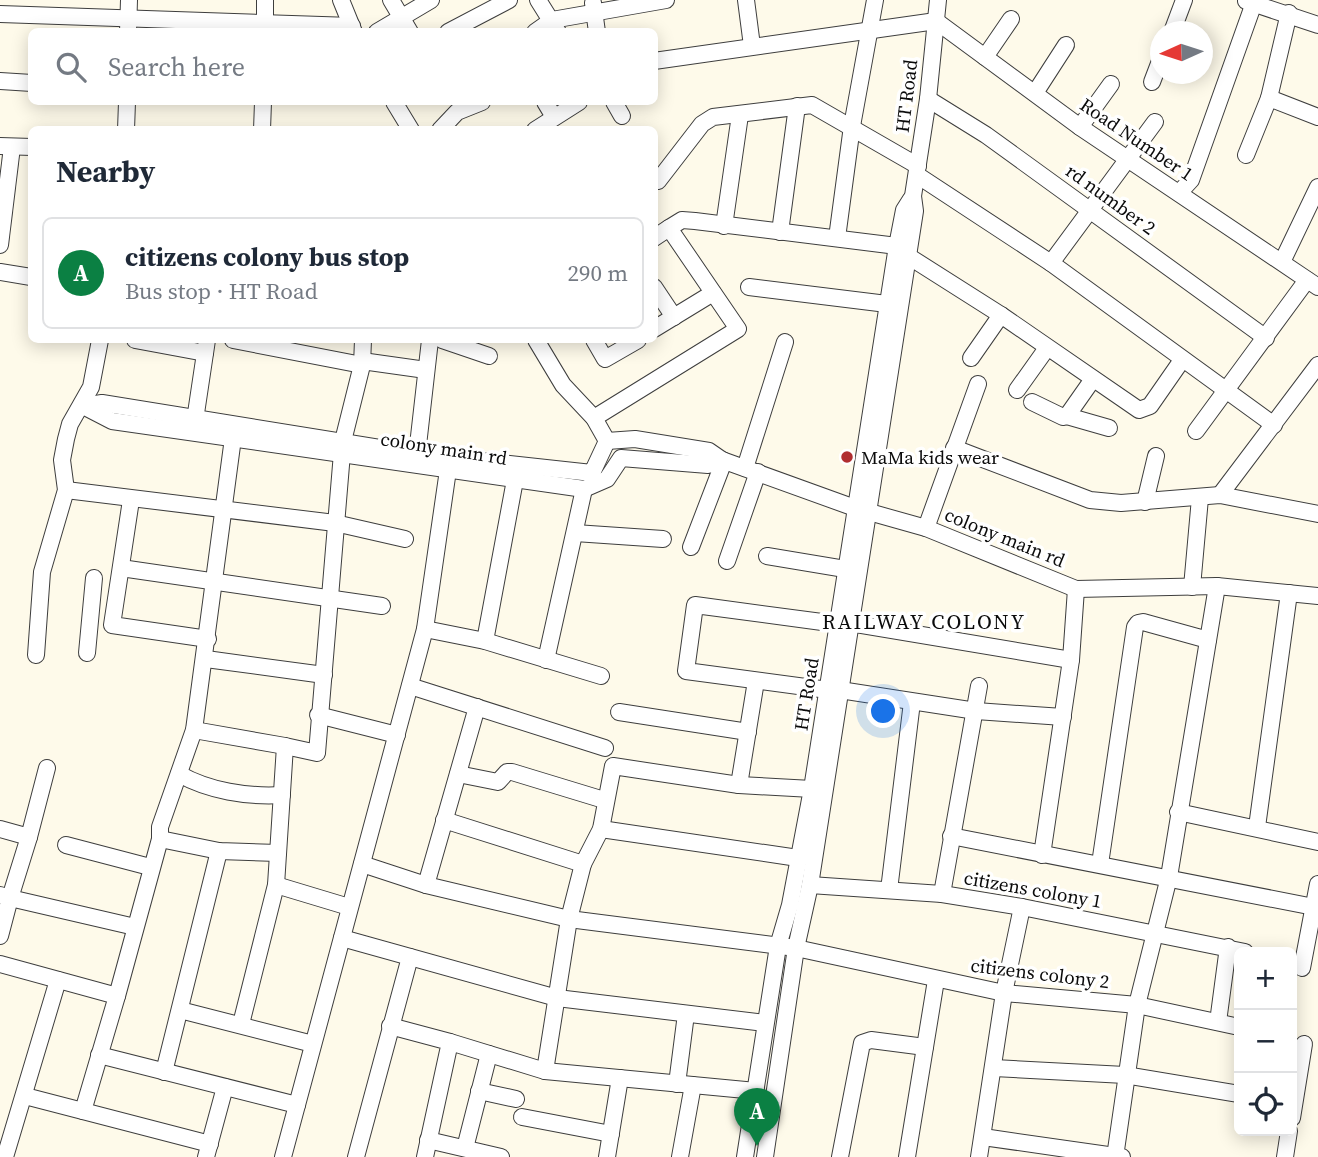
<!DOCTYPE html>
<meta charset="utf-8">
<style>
:root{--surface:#fff;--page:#f2f2f3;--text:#1f2937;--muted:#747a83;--line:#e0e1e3;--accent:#0b8043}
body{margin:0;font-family:"Source Serif 4",serif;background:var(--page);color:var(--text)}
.controls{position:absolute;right:21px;bottom:21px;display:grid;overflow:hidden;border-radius:10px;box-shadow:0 4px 18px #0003}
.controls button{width:63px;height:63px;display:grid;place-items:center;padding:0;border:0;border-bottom:2px solid var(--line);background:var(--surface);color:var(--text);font:35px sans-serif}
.compass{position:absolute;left:1150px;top:21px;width:63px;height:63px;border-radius:50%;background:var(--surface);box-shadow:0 4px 18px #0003;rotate:267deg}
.you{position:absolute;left:884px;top:712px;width:24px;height:24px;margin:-18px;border:5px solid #fff;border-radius:50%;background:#1a73e8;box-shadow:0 0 0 10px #1a73e833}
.badge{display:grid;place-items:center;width:46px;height:46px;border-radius:50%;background:var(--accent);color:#fff;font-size:23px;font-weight:700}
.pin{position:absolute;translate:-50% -58px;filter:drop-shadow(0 2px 4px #0008)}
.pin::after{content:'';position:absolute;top:37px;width:24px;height:21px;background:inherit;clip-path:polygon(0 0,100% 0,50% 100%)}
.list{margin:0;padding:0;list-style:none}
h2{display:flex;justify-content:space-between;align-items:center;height:91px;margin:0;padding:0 28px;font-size:30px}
h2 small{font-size:23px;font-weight:400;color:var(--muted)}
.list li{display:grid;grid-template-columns:46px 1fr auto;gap:21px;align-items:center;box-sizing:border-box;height:112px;margin:0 14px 14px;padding:0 14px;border:2px solid var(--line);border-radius:10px}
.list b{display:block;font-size:26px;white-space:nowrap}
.list p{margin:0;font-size:23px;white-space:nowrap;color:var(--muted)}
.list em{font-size:23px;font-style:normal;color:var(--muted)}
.icon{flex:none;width:38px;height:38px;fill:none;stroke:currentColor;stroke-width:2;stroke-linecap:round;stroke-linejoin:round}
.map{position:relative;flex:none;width:1318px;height:1157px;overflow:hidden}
.search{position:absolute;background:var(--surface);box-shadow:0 4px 18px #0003;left:28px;top:28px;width:630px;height:77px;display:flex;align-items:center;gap:18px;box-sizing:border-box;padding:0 24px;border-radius:10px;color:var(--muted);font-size:26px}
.panel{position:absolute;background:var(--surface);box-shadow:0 4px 18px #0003;left:28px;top:126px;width:630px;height:217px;border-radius:10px}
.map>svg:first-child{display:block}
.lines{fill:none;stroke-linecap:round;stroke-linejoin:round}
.minor-casing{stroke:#3e3e3e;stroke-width:18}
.minor{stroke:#fff;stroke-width:16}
.poi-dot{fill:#b02e31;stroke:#fff;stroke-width:2.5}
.labels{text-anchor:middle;stroke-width:7;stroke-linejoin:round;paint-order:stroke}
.street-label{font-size:19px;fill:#0b0b0b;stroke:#fff}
.poi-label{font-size:19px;fill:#0b0b0b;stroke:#fff;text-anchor:start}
.neighbourhood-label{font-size:21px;letter-spacing:2px;fill:#0b0b0b;stroke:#fff}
</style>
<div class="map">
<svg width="1318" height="1157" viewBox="0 0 1318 1157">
<rect width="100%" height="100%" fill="#fefaea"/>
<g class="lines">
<g class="minor-casing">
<g id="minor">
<path d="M341 0 354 32"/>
<path d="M391 0 410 32"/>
<path d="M538 0 558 32"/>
<path d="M746 0 752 46"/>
<path d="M1246 1 1318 25"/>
<path d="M593 3 597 32"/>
<path d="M0 14 352 26"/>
<path d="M936 21 1080 127 1318 287"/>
<path d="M128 32 129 0"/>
<path d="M265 32V0"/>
<path d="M377 32 431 0"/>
<path d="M448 32 509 0"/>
<path d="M535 32 552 20 666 0"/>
<path d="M1172 32 1184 0"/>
<path d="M985 57 1011 19"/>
<path d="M654 61 936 21"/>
<path d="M0 81 32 83"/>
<path d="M1152 82 1160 61"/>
<path d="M1035 93 1066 45"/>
<path d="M1269 98 1318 117"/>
<path d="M928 99 986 135 1266 338"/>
<path d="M394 102 411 130"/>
<path d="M545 102 554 117"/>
<path d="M614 102 622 116"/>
<path d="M1080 127 1111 84"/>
<path d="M126 130 127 102"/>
<path d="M262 130 263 102"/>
<path d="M440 130 457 112 482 102"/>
<path d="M535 130 579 102"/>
<path d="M0 146 32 147"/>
<path d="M1246 155 1269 98 1289 13"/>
<path d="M917 175 1051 263 1274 425"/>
<path d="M658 181 702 124 713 117 812 105 918 166"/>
<path d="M1179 193 1191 180 1255 0"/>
<path d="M724 226 740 115"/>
<path d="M669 228 682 220 695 221 897 246"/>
<path d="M780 232 797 106"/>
<path d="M837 238 852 126 875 0"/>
<path d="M0 245 12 147"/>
<path d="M908 256 1001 315 1139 410 1150 406 1182 360"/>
<path d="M1282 262 1318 187"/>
<path d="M1051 263 1155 122"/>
<path d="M0 272 31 277"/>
<path d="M654 287 674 317"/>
<path d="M749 287 887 304"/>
<path d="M654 329 713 293"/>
<path d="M135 340 205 353"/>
<path d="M233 340 362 365"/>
<path d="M442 340 489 356"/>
<path d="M536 340 563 385 594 418 607 441"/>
<path d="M594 340 605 359 638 340"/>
<path d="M971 358 1001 315"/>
<path d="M362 361 426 370"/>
<path d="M1017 390 1047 348"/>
<path d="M1032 402 1063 417 1067 416 1093 379"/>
<path d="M83 406 112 421 584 489 607 479 621 458 708 465 722 460 855 508 926 528 1076 589 1217 586 1318 596"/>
<path d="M83 406 102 403 417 454 592 473 607 441"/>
<path d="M1067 416 1109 428"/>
<path d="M594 418 738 329 669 228 654 238"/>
<path d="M196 431 195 420 207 340"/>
<path d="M1196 431 1307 280"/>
<path d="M343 441 362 365 363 340"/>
<path d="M607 441 635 439 709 451 722 460"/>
<path d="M954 448 1090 500 1121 503 1220 495 1318 514"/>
<path d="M417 454 430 340"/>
<path d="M745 468 785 342"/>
<path d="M66 490 335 523 405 539"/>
<path d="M1220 495 1318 365"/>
<path d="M131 500 112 625 208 639"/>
<path d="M1145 502 1156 456"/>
<path d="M926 528 978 384"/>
<path d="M575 533 663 539"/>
<path d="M691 547 724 461"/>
<path d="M767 556 845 569"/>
<path d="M727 561 758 472"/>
<path d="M121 568 382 606"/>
<path d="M1192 587 1200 498"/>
<path d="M850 623 1071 660"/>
<path d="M425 629 485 641 601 676"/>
<path d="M485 641 515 480"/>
<path d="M87 653 94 578"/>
<path d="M36 655 42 572 66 490 62 460 66 439 70 424 91 387 100 340"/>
<path d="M206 659 324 675"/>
<path d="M546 660 584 489"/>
<path d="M410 686 605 748"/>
<path d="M828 690 686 671 695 605 837 624"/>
<path d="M840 690 976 711 1063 717"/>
<path d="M619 712 748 732"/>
<path d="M318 715 397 735"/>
<path d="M194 730 285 746"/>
<path d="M179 774C209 791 247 797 282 795"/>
<path d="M458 774 498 782 507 772H512L604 800"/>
<path d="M739 785 756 681"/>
<path d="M1178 812 1318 842"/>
<path d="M444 820 583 864 569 919 545 1071"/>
<path d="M1257 827 1289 593"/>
<path d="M0 829 29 837 47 768"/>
<path d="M601 829 798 858"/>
<path d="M951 836 1314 907"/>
<path d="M29 837 10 898 135 927"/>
<path d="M160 839 219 851 278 853"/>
<path d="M66 845 150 867"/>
<path d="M1042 855 1071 660 1076 589"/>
<path d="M362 864 426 885 569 919 796 948 1004 993 1137 1005 1239 1027"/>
<path d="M583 864 601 829 613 766 739 785 812 789"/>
<path d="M1100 864 1135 627 1138 623 1143 622 1208 640"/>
<path d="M276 885 349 907"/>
<path d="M426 885 477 707"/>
<path d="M810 885 942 894 1022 907 1245 952"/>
<path d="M889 890 912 702"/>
<path d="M942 894 979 686"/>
<path d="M0 895 10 898 0 936"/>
<path d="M342 938 557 998 765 1023"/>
<path d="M0 964 117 996 160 839V827L194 730 233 438"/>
<path d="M1302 968 1318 884"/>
<path d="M180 1010 313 1044"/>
<path d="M1218 1022 1228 947"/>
<path d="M241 1024 276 885 285 746 317 753 342 453"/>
<path d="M390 1026 450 1042 425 1157"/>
<path d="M450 1042 545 1071 756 1091"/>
<path d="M99 1055 297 1105"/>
<path d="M994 1068 1125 1075 1239 1094"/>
<path d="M164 1072 219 851"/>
<path d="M677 1084 686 1014"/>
<path d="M479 1091 516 1099"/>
<path d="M25 1096 210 1144"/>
<path d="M83 1111 117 996"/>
<path d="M522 1117 611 1134"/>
<path d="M1292 1118 1304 1044"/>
<path d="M983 1137 1122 1157"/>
<path d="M428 1140 501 1157"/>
<path d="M465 1148 489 1054"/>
<path d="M5 1157 58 980"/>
<path d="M206 1157 225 1087"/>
<path d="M283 1157 425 629 448 470"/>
<path d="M356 1157 410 957"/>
<path d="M607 1157 620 1078"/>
<path d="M680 1157 693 1085"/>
<path d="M745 1157 778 946 790 905 812 789 897 246 904 210 911 199"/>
<path d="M765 1157 796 948 810 885 915 211 913 196 928 99 938 0"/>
<path d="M840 1157 862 1043 871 1040 925 1047"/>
<path d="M907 1157 936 980"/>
<path d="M979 1157 1004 993 1022 907"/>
<path d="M1115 1157 1137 1005 1169 877 1217 586"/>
<path d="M1285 1157 1289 1131"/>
</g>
</g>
<use href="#minor" class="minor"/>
</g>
<circle class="poi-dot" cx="847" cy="457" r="7"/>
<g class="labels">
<g class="street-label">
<text transform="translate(906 96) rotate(-83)" y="7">HT Road</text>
<text transform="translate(1137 139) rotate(34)" y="7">Road Number 1</text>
<text transform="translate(1111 199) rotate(36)" y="7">rd number 2</text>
<text transform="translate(444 448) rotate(9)" y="7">colony main rd</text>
<text transform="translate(1005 537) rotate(22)" y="7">colony main rd</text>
<text transform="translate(806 694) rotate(-81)" y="7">HT Road</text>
<text transform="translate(1033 889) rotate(10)" y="7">citizens colony 1</text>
<text transform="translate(1040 973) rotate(7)" y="7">citizens colony 2</text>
</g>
<g class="poi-label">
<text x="861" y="464">MaMa kids wear</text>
</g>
<g class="neighbourhood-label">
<text x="924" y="629">RAILWAY COLONY</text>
</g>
</g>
</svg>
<div class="controls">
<button>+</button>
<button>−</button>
<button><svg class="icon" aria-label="locate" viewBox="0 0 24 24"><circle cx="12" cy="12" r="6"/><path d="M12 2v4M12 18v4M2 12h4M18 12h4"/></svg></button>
</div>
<svg class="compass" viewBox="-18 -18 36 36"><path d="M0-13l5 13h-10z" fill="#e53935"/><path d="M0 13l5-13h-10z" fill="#747a83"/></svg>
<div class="you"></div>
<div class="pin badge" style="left:757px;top:1146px">A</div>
<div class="search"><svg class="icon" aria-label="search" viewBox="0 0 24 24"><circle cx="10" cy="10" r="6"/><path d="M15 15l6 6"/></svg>Search here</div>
<section class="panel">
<h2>Nearby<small></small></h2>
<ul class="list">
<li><span class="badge">A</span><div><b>citizens colony bus stop</b><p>Bus stop · HT Road</p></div><em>290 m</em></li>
</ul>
</section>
</div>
